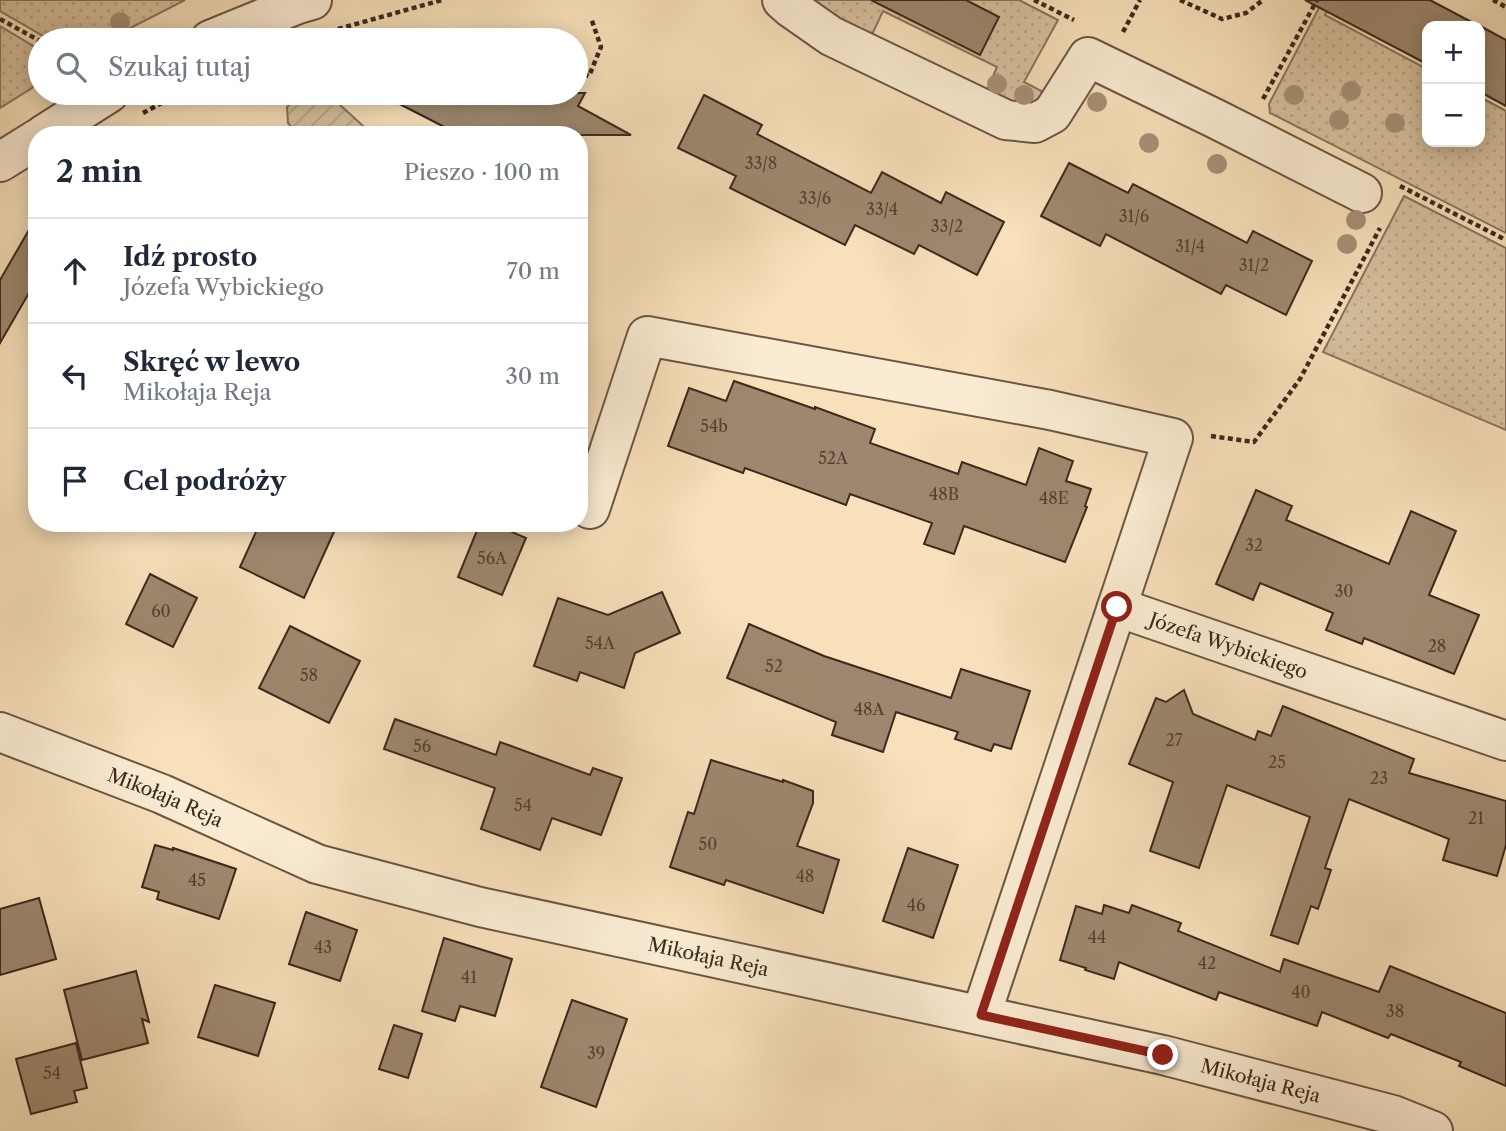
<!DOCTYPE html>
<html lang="pl">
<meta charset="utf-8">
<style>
:root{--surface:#fff;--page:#f6f6f7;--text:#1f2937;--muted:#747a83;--line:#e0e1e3}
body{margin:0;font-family:"Libre Caslon Text",serif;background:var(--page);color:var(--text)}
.controls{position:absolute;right:21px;top:21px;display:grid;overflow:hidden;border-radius:14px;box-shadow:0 4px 18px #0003}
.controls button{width:63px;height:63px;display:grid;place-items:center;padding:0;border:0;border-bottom:2px solid var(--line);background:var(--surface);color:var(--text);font:35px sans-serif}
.stop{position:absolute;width:21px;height:21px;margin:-16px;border:5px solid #8f2418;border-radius:50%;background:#fff}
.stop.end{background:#8f2418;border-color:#fff;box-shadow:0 2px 7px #0008}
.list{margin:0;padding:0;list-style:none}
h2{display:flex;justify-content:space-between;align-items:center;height:91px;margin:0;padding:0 28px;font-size:30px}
h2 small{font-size:23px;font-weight:400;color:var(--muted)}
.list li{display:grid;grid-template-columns:46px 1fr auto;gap:21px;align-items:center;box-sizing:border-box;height:105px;padding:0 28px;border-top:2px solid var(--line)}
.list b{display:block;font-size:26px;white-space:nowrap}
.list p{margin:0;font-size:23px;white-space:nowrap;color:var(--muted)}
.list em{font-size:23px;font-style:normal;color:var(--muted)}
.icon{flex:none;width:38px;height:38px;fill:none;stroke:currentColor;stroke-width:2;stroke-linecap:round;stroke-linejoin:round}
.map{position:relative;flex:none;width:1506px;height:1131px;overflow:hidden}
.search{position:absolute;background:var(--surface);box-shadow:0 4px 18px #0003;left:28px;top:28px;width:560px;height:77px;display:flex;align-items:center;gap:18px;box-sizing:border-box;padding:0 24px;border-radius:38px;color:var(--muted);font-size:26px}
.panel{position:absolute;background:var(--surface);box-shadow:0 4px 18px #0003;left:28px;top:126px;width:560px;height:406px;border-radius:28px}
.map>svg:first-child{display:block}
.grass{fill:url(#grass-dots);stroke:#8a745e;stroke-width:2}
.garden{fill:url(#garden-furrows);stroke:#8a745e;stroke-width:2}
.building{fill:#9d886f;stroke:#3c281e;stroke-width:2}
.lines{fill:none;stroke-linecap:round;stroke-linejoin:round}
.minor-casing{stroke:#6b5645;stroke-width:42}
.path{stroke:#3c281e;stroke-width:4.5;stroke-dasharray:5 3.5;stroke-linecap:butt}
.minor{stroke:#faebd2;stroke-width:38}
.tree{fill:#a69076}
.route{stroke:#8f2418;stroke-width:9}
.labels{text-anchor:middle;stroke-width:5;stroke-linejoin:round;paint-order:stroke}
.number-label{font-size:16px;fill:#544032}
.street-label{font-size:19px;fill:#3c281e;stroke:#faebd2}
</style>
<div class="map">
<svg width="1506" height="1131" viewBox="0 0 1506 1131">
<defs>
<pattern id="grass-dots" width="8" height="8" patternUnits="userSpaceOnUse" patternTransform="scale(1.75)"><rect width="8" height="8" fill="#d7c19f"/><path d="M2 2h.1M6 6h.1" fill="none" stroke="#b9a688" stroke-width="1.8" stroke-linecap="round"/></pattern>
<pattern id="garden-furrows" width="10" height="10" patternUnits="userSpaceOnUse" patternTransform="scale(1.75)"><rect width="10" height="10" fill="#d7c19f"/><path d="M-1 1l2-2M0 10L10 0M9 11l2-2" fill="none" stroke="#b9a688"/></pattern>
</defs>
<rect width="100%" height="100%" fill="#f7e0ba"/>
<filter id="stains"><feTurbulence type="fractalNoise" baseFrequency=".00286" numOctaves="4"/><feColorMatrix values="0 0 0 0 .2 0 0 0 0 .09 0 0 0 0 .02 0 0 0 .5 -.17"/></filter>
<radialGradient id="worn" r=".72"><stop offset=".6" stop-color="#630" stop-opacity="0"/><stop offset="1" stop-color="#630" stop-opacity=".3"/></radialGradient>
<g class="grass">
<path d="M0 0H185L107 40H50L0 11Z"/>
<path d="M797 0H1019L1058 20 1024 82 1049 95C1026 116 1009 106 984 97L997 67 883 11 869 41Z"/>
<path d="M1323 0H1332L1325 15 1427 69V142H1480V97L1506 111V233L1270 113 1269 104Z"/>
<path d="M0 26 40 50V83L0 108Z"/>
<path d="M1404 196 1506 248V430L1323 352Z"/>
</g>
<path class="garden" d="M307 93H327L373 135H298L288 123 287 107 298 95Z"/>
<g class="building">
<path d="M871 0H966L999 17 980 55Z"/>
<path d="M1305 0H1430L1479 26H1427V64Z"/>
<path d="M1480 26 1506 40V106L1480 92Z"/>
<path d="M378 93H585L578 106 631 135H460Z"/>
<path d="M704 95 762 125 757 134 871 193 882 172 941 203 946 192 1004 222 977 275 919 245 914 254 855 225 845 245 730 188 736 176 678 148Z"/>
<path d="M1069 163 1128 193 1133 184 1247 243 1253 231 1312 261 1286 315 1226 285 1221 294 1106 234 1100 246 1041 216Z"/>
<path d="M37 216V279L0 343V280Z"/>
<path d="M734 381 815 409V407L875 429 870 443 958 474 962 462 1026 485 1039 448 1073 461 1066 481 1091 489 1085 506 1087 507 1065 562 964 526 954 554 924 544 932 523 850 494 846 505 745 468 743 473 668 446 689 388 726 401Z"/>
<path d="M1256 490 1292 506 1286 520 1389 564 1411 511 1456 531 1429 595 1479 615 1454 674 1364 638 1362 644 1326 630 1333 613 1260 583 1253 600 1216 584Z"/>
<path d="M260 523H338L304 598 240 567Z"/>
<path d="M480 523H491L526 538 502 595 458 577Z"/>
<path d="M150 574 197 598 173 647 126 624Z"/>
<path d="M662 592 680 633 635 653 624 688 580 672 577 681 534 666 558 598 608 615Z"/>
<path d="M749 624 824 656 951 698 961 669 1030 691 1011 749 994 744 991 751 955 739 958 732 896 712 883 752 832 735 836 722 727 678Z"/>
<path d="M290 626 360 661 329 723 259 688Z"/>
<path d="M1184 690 1193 714 1255 740 1258 731 1271 736 1283 706 1414 759 1409 773 1506 801V845L1497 876 1443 860 1449 839 1349 799 1325 868 1331 870 1318 909 1311 906 1298 944 1271 935 1310 817 1227 785 1199 868 1150 851 1173 782 1129 764 1156 698 1166 702Z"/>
<path d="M395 719 496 755 500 742 590 775 593 768 622 778 601 835 552 818 540 850 481 829 495 788 384 749Z"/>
<path d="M711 760 783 782V780L813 791V803L797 846 839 860 823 913 726 880 724 885 670 867 688 812 694 814Z"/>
<path d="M155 845 173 850V848L236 869 219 919 157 899 159 892 142 887Z"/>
<path d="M908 848 958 865 933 938 883 921Z"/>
<path d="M39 898 56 959 0 975V909Z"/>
<path d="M1104 905 1129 913 1132 905 1181 923 1178 931 1280 972 1284 959 1379 992 1390 966 1506 1013V1086L1459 1066 1461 1062 1391 1034 1388 1038 1322 1012 1317 1026 1219 992 1216 1000 1119 962 1114 979 1085 970 1086 968 1060 960 1076 906 1102 914Z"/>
<path d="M306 912 357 930 340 981 289 964Z"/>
<path d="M444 938 512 959 495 1016 460 1006 455 1021 422 1011Z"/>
<path d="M136 971 149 1022 142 1019 148 1043 82 1060 64 990Z"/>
<path d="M215 985 275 1003 258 1056 198 1037Z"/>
<path d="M572 1000 627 1019 596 1107 541 1087Z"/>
<path d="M394 1025 422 1034 408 1078 379 1069Z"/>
<path d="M76 1043 87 1088 74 1091 77 1102 31 1114 16 1059Z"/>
</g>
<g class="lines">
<g class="minor-casing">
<g id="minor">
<path d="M782 0 791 8 831 36 1006 120 1035 123 1052 114 1088 57 1216 119 1362 193"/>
<path d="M210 40 298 4 312 0"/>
<path d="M43 135 109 93"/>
<path d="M0 162 37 139"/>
<path d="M590 509 647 336 1050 410 1173 438 1117 607"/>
<path id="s1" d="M0 732 162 794 317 864 480 907 1163 1055 1393 1115 1433 1131"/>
<path id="s2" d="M981 1015 1117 607 1506 741"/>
</g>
</g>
<g class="path">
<path d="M1034 0 1074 20"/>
<path d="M1180 0 1222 19 1246 13 1263 0"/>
<path d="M1493 0 1506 7"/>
<path d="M0 19 40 41"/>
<path d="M338 29 442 0"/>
<path d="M1123 32 1140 0"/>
<path d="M576 71 589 76 601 47 591 18"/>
<path d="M1263 99 1317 0"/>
<path d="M143 113 180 93"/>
<path d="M1400 186 1506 240"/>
<path d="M1211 436 1254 442 1300 379 1380 228"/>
</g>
<use href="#minor" class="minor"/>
</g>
<g class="tree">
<circle cx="120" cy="22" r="10"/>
<circle cx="997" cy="84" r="10"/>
<circle cx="1351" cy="91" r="10"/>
<circle cx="1024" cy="95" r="10"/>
<circle cx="1294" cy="95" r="10"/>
<circle cx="1097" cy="102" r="10"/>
<circle cx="1339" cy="120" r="10"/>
<circle cx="1395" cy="123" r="10"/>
<circle cx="1149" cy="143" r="10"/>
<circle cx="1217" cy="164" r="10"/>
<circle cx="1356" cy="220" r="10"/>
<circle cx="1347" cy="244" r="10"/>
</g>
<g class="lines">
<path class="route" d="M1117 607 981 1015 1163 1055"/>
</g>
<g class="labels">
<g class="number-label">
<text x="761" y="169">33/8</text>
<text x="815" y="204">33/6</text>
<text x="882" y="215">33/4</text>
<text x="1134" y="222">31/6</text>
<text x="947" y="232">33/2</text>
<text x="1190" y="252">31/4</text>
<text x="1254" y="271">31/2</text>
<text x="714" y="432">54b</text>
<text x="833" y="464">52A</text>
<text x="944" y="500">48B</text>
<text x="1054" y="504">48E</text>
<text x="1254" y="551">32</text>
<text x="492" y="564">56A</text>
<text x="1344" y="597">30</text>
<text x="161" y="617">60</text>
<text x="600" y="649">54A</text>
<text x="1437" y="652">28</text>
<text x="774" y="672">52</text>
<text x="309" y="681">58</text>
<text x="869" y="715">48A</text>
<text x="1174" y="746">27</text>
<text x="422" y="752">56</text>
<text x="1277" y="768">25</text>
<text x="1379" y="784">23</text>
<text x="523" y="811">54</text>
<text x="1476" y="824">21</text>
<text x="708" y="850">50</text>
<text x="805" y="882">48</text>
<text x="197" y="886">45</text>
<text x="916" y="911">46</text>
<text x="1097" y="943">44</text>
<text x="323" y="953">43</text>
<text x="1207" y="969">42</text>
<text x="469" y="983">41</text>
<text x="1301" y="998">40</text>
<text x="1395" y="1017">38</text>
<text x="596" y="1059">39</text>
<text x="52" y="1079">54</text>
</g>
<g class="street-label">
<text dy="7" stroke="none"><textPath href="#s2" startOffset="548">Józefa Wybickiego</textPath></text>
<text dy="7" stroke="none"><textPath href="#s1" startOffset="178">Mikołaja Reja</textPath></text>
<text dy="7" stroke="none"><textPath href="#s1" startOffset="746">Mikołaja Reja</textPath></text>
<text dy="7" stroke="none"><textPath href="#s1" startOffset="1312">Mikołaja Reja</textPath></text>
</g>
</g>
<rect width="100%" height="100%" filter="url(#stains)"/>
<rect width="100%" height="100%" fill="url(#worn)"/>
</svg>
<div class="controls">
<button>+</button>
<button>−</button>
</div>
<div class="stop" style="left:1117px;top:607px"></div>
<div class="stop end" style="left:1163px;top:1055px"></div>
<div class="search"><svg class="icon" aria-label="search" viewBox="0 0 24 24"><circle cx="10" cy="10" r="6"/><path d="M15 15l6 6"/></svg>Szukaj tutaj</div>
<section class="panel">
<h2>2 min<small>Pieszo · 100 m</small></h2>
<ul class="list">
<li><svg class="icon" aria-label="ahead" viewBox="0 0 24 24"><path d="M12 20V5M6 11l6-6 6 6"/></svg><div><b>Idź prosto</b><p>Józefa Wybickiego</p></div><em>70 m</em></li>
<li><svg class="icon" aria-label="left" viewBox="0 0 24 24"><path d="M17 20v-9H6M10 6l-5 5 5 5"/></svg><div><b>Skręć w lewo</b><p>Mikołaja Reja</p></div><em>30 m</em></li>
<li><svg class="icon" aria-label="arrive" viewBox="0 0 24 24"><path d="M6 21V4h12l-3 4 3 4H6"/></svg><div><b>Cel podróży</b></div></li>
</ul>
</section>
</div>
